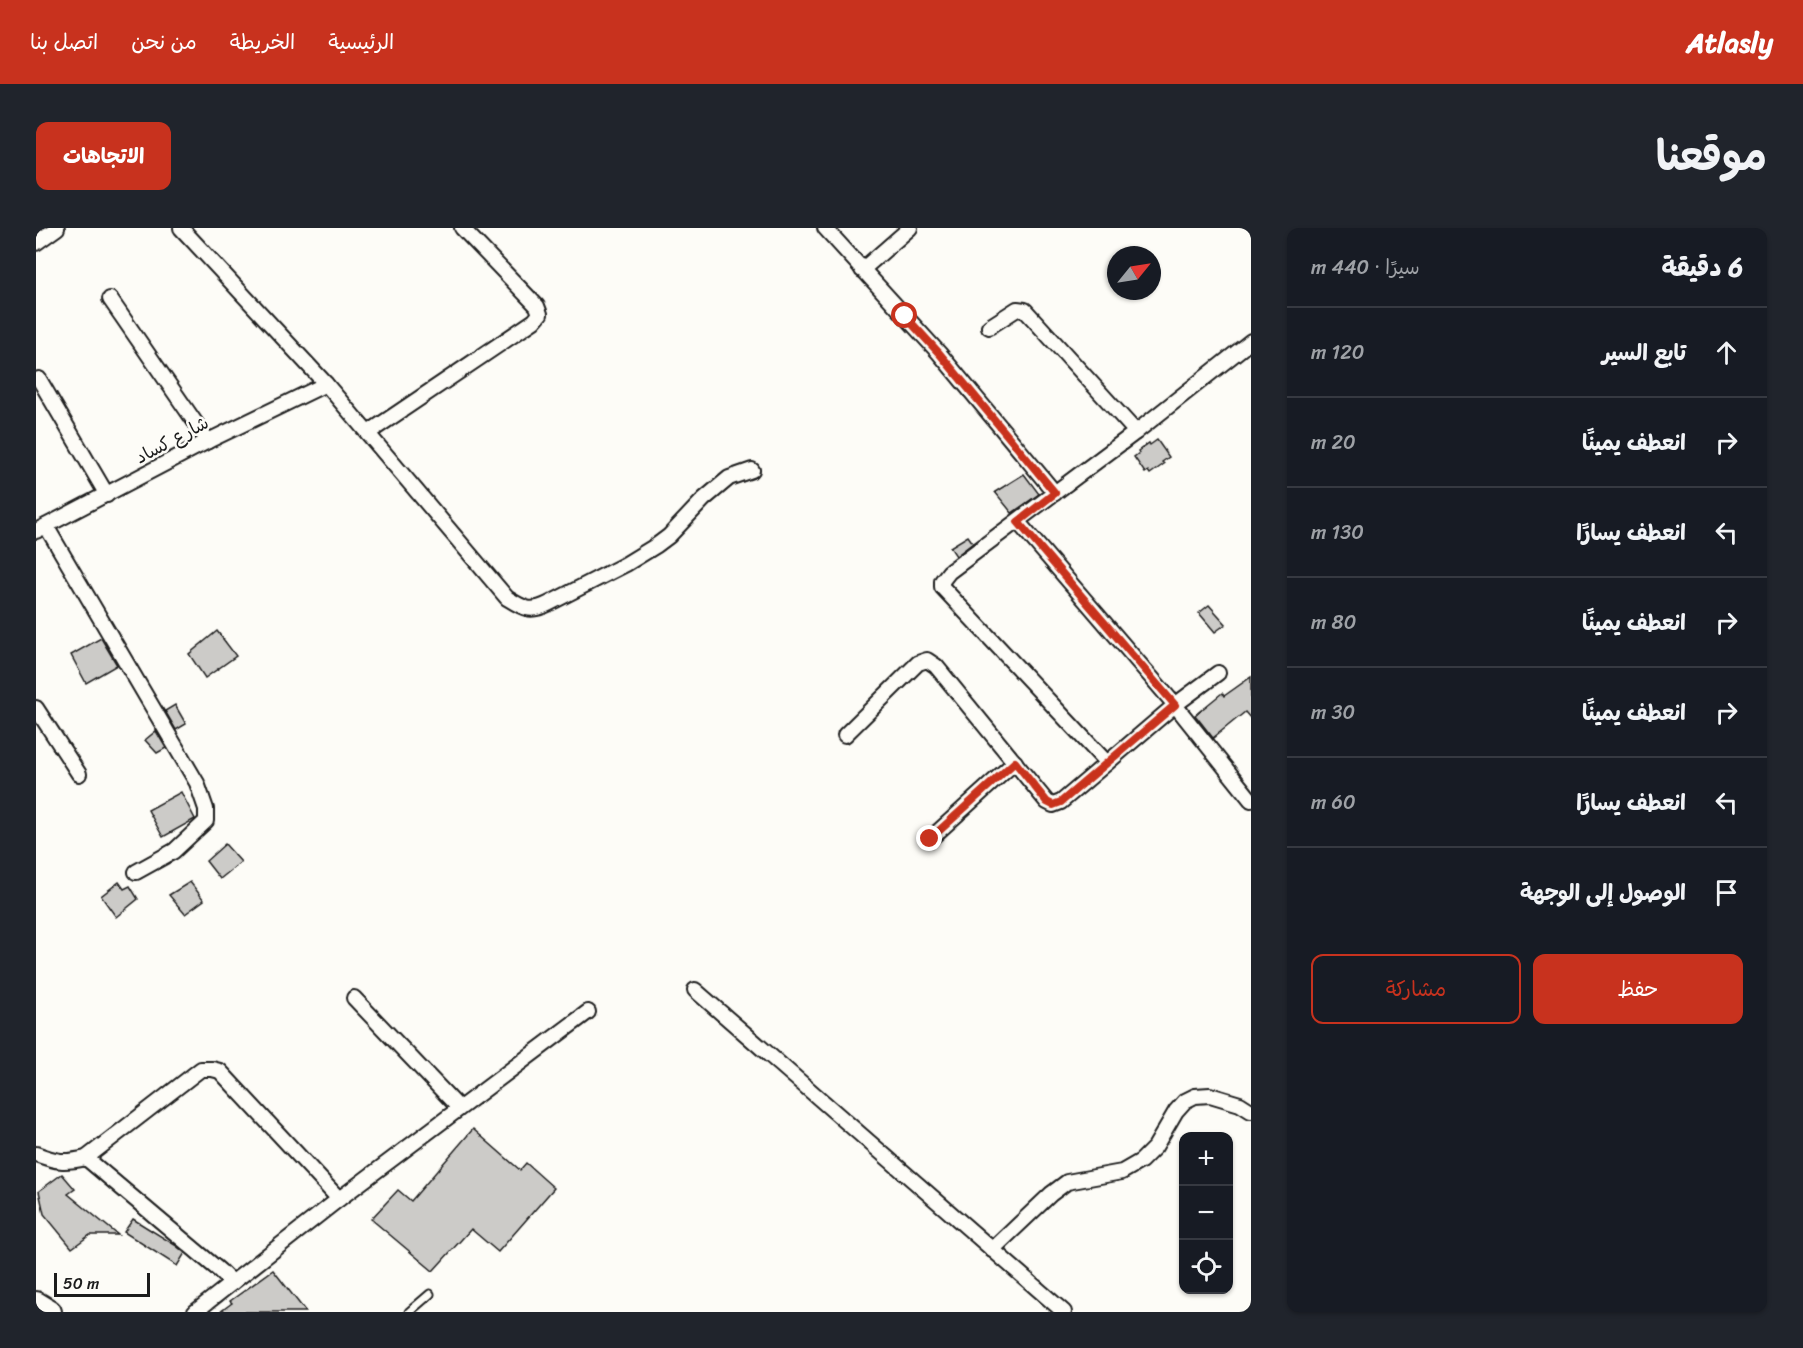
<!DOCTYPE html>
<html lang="ar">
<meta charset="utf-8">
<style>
:root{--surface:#171b24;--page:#20242c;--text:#f1f3f6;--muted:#9ea1a6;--line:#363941;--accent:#c8321e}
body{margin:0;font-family:Sriracha,"Playpen Sans Arabic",sans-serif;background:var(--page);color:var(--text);direction:rtl}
.controls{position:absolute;right:18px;bottom:18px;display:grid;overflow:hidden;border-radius:12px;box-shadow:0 2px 4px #0004}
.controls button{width:54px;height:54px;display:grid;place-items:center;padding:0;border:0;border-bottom:2px solid var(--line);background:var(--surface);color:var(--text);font:30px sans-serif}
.compass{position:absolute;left:1071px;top:18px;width:54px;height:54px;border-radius:50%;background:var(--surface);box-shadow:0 2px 4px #0004;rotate:60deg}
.scale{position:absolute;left:18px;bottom:15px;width:96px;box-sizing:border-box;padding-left:6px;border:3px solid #1c1c1c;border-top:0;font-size:16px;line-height:21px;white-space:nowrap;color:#1c1c1c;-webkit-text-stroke:4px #fdfcf7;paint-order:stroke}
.stop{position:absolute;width:18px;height:18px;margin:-14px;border:4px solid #c8321e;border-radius:50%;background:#fff}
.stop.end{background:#c8321e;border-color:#fff;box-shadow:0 2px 6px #0008}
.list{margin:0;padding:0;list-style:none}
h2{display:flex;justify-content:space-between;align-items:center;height:78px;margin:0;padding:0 24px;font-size:26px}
h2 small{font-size:20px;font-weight:400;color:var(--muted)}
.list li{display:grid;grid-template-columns:39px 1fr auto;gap:18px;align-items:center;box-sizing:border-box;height:90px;padding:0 24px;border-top:2px solid var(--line)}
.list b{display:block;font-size:22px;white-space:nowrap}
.list em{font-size:20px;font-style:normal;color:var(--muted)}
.actions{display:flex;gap:12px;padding:18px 24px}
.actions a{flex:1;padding:14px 0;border:2px solid var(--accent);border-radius:12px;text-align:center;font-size:21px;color:var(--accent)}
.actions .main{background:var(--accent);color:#fff}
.icon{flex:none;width:33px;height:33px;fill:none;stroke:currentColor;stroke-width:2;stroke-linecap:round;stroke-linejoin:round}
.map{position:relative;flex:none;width:1215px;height:1084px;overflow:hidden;direction:ltr;border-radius:12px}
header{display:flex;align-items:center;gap:36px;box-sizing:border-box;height:84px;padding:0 30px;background:var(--accent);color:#fff}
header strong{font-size:28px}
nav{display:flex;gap:33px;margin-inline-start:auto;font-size:21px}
.intro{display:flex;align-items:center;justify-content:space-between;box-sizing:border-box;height:144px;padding:0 36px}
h1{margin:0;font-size:42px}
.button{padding:15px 27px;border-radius:12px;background:var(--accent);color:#fff;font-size:21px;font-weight:700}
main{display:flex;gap:36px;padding:0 36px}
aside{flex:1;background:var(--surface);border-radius:12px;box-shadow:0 2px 4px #0004}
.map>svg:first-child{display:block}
.building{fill:#cccbc8;stroke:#1c1c1c;stroke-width:1.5}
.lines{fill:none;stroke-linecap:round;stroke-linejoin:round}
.lane-casing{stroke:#1c1c1c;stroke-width:11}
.street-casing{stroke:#1c1c1c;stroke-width:18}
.highway-casing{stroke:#1c1c1c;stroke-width:28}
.lane{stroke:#fdfcf7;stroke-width:7}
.street{stroke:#fdfcf7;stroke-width:14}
.highway{stroke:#fdfcf7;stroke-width:24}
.route{stroke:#c8321e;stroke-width:8}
.labels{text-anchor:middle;stroke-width:5;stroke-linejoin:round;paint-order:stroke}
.street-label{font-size:18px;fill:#1c1c1c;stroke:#fdfcf7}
</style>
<header>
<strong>Atlasly</strong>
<nav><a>الرئيسية</a><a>الخريطة</a><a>من نحن</a><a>اتصل بنا</a></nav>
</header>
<div class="intro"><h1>موقعنا</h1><a class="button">الاتجاهات</a></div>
<main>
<aside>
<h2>6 دقيقة<small>سيرًا · 440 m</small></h2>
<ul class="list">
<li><svg class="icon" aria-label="ahead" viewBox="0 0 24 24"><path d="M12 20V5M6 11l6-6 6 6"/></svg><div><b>تابع السير</b></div><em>120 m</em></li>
<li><svg class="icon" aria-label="right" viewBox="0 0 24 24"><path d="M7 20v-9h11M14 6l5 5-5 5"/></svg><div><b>انعطف يمينًا</b></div><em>20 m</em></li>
<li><svg class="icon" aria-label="left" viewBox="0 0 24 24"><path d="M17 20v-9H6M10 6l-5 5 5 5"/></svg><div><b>انعطف يسارًا</b></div><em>130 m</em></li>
<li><svg class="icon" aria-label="right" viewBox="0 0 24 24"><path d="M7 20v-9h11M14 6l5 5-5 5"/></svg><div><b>انعطف يمينًا</b></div><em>80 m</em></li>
<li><svg class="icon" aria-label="right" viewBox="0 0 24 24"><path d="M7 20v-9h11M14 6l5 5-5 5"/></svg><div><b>انعطف يمينًا</b></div><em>30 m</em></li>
<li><svg class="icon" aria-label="left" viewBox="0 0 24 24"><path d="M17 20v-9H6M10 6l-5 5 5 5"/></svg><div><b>انعطف يسارًا</b></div><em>60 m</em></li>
<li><svg class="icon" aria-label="arrive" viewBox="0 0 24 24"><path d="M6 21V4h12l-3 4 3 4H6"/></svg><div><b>الوصول إلى الوجهة</b></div></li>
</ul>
<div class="actions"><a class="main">حفظ</a><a>مشاركة</a></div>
</aside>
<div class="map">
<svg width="1215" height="1084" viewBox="0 0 1215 1084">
<rect width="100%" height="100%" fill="#fdfcf7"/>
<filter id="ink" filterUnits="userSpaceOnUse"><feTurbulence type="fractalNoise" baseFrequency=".0167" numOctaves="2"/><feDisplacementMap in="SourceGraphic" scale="12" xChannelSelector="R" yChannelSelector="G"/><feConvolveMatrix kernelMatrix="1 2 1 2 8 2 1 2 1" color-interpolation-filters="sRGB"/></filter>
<g filter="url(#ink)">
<g class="building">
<path d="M1121 212 1133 229 1126 234 1128 236 1114 246 1112 243 1109 245 1098 229 1103 225 1102 223 1113 215 1114 217Z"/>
<path d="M988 246 1003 266 976 285 959 264Z"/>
<path d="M932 308 937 315 920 328 914 319Z"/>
<path d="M1173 377 1190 396 1179 404 1163 385Z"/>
<path d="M181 403 200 428 169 450 153 426Z"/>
<path d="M65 410 81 437 50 455 35 427Z"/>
<path d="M1215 449V491L1209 484 1177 510 1159 487 1186 465 1188 468Z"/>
<path d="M139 477 150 496 140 502 129 483Z"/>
<path d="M120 503 130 520 121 525 109 512Z"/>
<path d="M145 564 159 591 127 609 112 582Z"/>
<path d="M189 616 205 634 184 651 170 633Z"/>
<path d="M83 654 88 661 94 658 102 671 80 689 65 668Z"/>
<path d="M154 654 168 672 149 686 133 667Z"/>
<path d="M437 901 484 942 490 935 518 960 462 1024 435 1001 397 1043 335 991 362 962 375 973Z"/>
<path d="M26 946 39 961 32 966 82 1007H54L36 1020 8 986 3 963Z"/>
<path d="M97 991 139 1017 149 1025 141 1038 88 1004Z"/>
<path d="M237 1042 270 1084H184L196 1075 194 1073Z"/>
</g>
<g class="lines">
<g class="lane-casing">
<path id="lane" d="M373 1084 394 1066"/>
</g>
<g class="street-casing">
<g id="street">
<path d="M145 0 290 156 471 370C487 380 494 385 512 376L590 336 621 317 633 308 668 271 693 250 716 242"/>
<path d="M789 0 903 125 1019 265"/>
<path d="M0 15 21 0"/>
<path d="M826 42 874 0"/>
<path d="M74 71 172 213"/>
<path d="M953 99 981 81 989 82 1100 204"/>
<path d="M3 151 71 267"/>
<path d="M332 205 498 93 504 86 501 78 426 0"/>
<path d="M982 294 1139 477 1071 535"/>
<path d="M10 298 161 555 170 581V593L138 623 100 644"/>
<path d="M0 303 172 213 290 156"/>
<path d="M1182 445 1139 477 1215 572"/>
<path d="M0 480 43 546"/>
<path d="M809 507 882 435 891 432 900 438 1011 574 1017 577 1025 574 1071 535 906 359V353L913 344 1100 204 1215 113"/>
<path d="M894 611 979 534"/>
<path d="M659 762 1028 1084"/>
<path d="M318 770 423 880"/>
<path d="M0 926C21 934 28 935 50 930L165 841H176L184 843 303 971"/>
<path d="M50 930 184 1043 196 1055"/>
<path d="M956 1022 1015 966 1031 954 1086 944 1105 933 1119 919 1140 883 1149 873 1159 868 1174 867 1204 876 1215 883"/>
<path d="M159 1084 303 971 552 784"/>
</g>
</g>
<g class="highway-casing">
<path id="highway" d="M0 1076 13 1084"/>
</g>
<use href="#lane" class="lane"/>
<use href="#street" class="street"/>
<use href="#highway" class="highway"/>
</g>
</g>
<g class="lines" filter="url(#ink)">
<path class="route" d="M869 88 903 125 1019 265 982 294 1139 477 1025 574 1017 577 1011 574 979 534 894 611"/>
</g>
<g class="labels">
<g class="street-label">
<text transform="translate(136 212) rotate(-28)" y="6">شارع كساد</text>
</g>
</g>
</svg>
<div class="controls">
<button>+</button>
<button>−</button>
<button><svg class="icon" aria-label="locate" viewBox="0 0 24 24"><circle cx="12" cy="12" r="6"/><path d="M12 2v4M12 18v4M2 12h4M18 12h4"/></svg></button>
</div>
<svg class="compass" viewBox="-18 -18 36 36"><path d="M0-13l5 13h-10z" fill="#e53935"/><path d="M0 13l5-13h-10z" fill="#9ea1a6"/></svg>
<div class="scale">50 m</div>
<div class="stop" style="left:869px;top:88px"></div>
<div class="stop end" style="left:894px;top:611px"></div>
</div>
</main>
